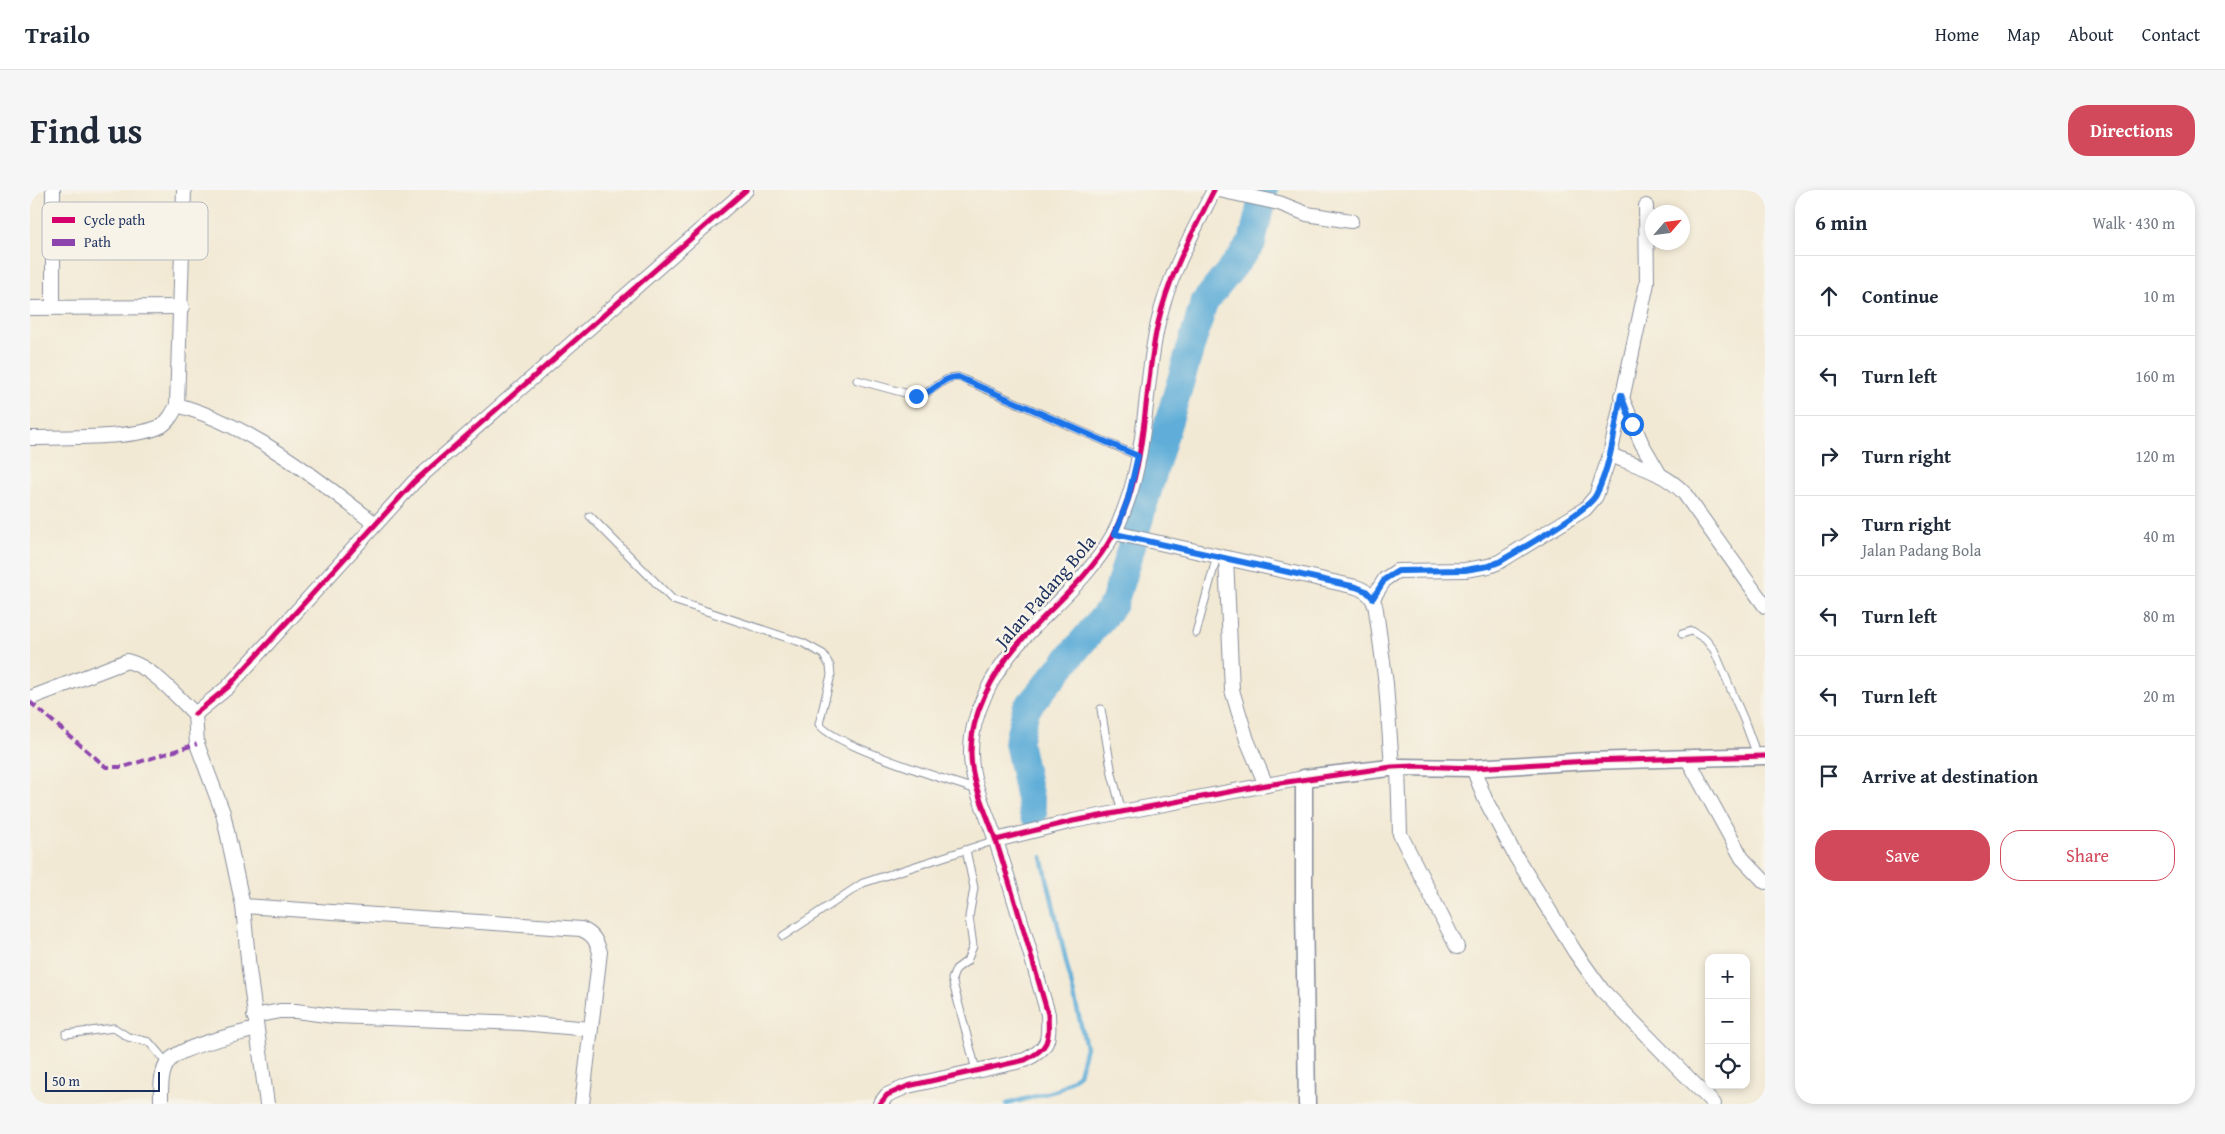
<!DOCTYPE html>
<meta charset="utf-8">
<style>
:root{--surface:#fff;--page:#f6f6f7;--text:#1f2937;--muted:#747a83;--line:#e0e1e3;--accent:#d1495b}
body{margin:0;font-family:"Gentium Book Plus",serif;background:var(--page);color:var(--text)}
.controls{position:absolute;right:15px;bottom:15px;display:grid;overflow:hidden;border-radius:10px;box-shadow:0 2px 8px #0003}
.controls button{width:45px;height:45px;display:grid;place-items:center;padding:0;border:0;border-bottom:1px solid var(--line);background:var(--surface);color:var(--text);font:25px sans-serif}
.compass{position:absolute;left:1615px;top:15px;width:45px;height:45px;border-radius:50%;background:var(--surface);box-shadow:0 2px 8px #0003;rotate:62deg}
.scale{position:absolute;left:15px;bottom:12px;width:115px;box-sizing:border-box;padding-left:5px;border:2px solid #1b2f5e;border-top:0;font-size:14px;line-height:18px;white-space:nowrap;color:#1b2f5e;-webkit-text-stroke:4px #f7f3e8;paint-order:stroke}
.stop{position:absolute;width:15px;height:15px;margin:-11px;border:4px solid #1a73e8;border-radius:50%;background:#fff}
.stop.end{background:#1a73e8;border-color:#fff;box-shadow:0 1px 5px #0008}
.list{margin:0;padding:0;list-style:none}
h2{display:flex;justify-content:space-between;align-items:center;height:65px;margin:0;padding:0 20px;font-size:21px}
h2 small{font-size:16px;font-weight:400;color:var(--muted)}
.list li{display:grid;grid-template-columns:32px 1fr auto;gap:15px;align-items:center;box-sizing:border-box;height:80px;padding:0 20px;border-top:1px solid var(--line)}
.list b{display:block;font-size:19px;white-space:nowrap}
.list p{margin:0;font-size:16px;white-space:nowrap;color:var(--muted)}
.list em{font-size:16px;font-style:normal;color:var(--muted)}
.actions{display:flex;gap:10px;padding:15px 20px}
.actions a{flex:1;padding:11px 0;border:1px solid var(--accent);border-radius:20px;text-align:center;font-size:18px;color:var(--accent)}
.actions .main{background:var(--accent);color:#fff}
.icon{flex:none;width:28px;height:28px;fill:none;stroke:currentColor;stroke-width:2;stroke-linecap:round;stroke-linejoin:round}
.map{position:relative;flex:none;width:1735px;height:914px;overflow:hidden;border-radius:20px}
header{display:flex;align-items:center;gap:30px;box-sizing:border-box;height:70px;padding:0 25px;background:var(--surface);border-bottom:1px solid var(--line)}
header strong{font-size:24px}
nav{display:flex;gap:28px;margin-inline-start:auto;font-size:18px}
.intro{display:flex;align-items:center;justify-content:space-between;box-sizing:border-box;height:120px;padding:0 30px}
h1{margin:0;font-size:35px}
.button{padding:12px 22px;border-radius:20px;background:var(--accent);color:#fff;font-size:18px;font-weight:700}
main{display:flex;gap:30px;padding:0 30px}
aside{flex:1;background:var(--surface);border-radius:20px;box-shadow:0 2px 8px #0003}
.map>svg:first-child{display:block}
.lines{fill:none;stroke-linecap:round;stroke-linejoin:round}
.stream{stroke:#5eadd8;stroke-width:4.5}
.river{stroke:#5eadd8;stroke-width:28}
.service-casing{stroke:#868c99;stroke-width:9}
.minor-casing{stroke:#868c99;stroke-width:16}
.tertiary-casing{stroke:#868c99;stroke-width:19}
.service{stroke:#fff;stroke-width:7}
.minor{stroke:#fff;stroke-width:14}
.tertiary{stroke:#fff;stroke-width:16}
.quiet{stroke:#8e44ad;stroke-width:4;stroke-dasharray:8 4;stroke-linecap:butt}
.cycleway-casing{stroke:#f7f3e8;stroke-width:8}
.cycleway{stroke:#d6006c;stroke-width:5}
.route{stroke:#1a73e8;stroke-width:6}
.labels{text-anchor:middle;stroke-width:5;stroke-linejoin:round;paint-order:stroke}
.street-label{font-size:19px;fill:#1b2f5e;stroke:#f7f3e8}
.key{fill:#f7f3e8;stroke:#b5b8bf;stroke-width:1}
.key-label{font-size:14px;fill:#1b2f5e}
</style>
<header>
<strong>Trailo</strong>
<nav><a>Home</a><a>Map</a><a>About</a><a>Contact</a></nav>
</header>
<div class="intro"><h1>Find us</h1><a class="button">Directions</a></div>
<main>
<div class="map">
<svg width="1735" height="914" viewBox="0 0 1735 914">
<rect width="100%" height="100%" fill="#f7f3e8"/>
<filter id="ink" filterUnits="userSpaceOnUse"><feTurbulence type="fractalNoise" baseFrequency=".02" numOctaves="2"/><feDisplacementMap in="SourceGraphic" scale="10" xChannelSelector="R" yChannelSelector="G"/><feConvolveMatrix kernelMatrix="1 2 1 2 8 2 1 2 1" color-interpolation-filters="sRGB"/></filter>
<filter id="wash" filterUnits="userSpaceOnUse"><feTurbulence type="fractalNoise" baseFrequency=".0096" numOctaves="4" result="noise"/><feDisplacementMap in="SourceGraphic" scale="20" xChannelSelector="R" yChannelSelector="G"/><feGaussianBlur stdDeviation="1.12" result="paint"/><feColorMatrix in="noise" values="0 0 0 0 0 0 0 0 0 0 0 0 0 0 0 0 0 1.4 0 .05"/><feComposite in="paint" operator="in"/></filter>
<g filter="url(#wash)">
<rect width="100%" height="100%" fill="#f2e9d4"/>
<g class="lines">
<path class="stream" d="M977 914 1028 900 1049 884 1056 857 1012 667"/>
<path class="river" d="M1003 623 988 552 996 519 1084 414 1174 113 1222 53 1234 0"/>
</g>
</g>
<g filter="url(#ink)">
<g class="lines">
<g class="service-casing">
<g id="service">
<path d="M827 190 886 206C903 204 912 186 928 187L1108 266"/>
<path d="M560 326 643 410 773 453 793 464 800 476 801 485 789 534C804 556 917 590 948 600"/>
<path d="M1166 443 1187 366"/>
<path d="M1652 444 1662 441 1675 449 1684 460 1714 530 1727 565"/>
<path d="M1071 519 1082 584 1092 622"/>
<path d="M936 660 944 698 939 727 943 756 937 771 926 779 922 789 946 880"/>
<path d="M753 746 833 693 966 650"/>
<path d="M36 844 84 838 98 847 119 852 137 873"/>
</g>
</g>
<g class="minor-casing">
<g id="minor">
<path d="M1189 0 1249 13 1277 24 1321 31"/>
<path d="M23 117V0"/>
<path d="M0 118 152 117"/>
<path d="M1591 206 1612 254 1630 285"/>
<path d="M147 215C220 235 287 288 345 334"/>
<path d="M0 248C30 247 108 249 131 236 139 231 143 223 147 215L154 0"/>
<path d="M1580 265C1605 275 1635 282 1654 303L1735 416"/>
<path d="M1085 343 1326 397C1338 401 1344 408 1346 420L1356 494 1362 577"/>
<path d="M1196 368 1202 500 1217 550 1236 595"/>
<path d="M1343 408 1355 389 1367 381 1435 380 1459 376 1469 372 1555 319 1566 306 1580 265 1617 93 1616 16"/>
<path d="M0 508 97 471C124 478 145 505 165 524L167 554 193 623 213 716 219 780 237 914"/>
<path d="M165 524 198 497 384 292 716 0"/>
<path d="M1657 568 1712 668 1735 692"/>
<path d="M1368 577 1370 644 1427 757"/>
<path d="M1443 578 1455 609 1486 667 1545 762 1572 800 1684 914"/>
<path d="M966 650 1043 631 1274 588"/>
<path d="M213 716 551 739C563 744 566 750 570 762L552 914"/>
<path d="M224 826 250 821H266L304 826 491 833 560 839"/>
<path d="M131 914C131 901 130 883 138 872 150 856 206 845 226 839"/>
<path d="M850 914 857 905 878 896 995 870C1020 858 1019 850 1018 824 1001 766 985 708 966 651 957 623 941 594 941 564 940 525 963 483 988 454 1020 418 1060 387 1083 345 1089 335 1093 323 1097 312 1117 258 1115 189 1128 133 1139 85 1162 44 1184 0"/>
</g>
</g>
<g class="tertiary-casing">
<path id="tertiary" d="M1277 914 1274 715V588L1368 577 1443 578 1559 571 1735 566"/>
</g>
<use href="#service" class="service"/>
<use href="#minor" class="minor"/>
<use href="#tertiary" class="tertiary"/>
<path class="quiet" d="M0 512 76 577H93L167 554"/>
<g class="cycleway-casing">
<g id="cycleway">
<path d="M165 524 198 497 384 292 716 0"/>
<path d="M966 650 1043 631 1236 595 1362 577 1385 576 1443 578 1559 571 1735 566"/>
<path d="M850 914 857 905 878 896 995 870C1020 858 1019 850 1018 824 1001 766 985 708 966 651 957 623 941 594 941 564 940 525 963 483 988 454 1020 418 1060 387 1083 345 1089 335 1093 323 1097 312 1117 258 1115 189 1128 133 1139 85 1162 44 1184 0"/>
</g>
</g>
<use href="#cycleway" class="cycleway"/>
</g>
</g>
<g class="lines" filter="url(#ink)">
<path class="route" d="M886 206C904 204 912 186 928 187L1108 266 1098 309 1085 344 1326 397 1336 401 1343 408 1355 389 1368 381 1435 380 1459 376 1469 372C1488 361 1557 322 1566 305 1581 275 1585 238 1591 205L1602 234"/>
</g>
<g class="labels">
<g class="street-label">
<text transform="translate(1015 401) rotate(-49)" y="7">Jalan Padang Bola</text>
</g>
</g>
<rect x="12" y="12" width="166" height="58" rx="8" class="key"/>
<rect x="22" y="27" width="23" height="6" fill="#d6006c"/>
<rect x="22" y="49" width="23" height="7" fill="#8e44ad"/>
<g class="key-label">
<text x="54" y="35">Cycle path</text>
<text x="54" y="57">Path</text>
</g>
</svg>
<div class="controls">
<button>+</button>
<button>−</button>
<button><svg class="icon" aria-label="locate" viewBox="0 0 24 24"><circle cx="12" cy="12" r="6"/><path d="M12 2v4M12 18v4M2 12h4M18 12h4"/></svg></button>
</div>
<svg class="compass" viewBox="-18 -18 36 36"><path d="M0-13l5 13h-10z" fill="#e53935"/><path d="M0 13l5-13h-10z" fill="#747a83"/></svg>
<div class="scale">50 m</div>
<div class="stop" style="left:1602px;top:234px"></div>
<div class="stop end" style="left:886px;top:206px"></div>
</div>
<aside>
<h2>6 min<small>Walk · 430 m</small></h2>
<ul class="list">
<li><svg class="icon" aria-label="ahead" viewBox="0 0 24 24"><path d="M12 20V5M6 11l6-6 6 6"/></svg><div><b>Continue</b></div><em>10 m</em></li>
<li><svg class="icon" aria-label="left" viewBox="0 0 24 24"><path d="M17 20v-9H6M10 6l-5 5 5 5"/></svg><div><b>Turn left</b></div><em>160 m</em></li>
<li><svg class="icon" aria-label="right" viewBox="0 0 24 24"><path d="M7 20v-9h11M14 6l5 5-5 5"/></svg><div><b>Turn right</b></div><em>120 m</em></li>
<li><svg class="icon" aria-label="right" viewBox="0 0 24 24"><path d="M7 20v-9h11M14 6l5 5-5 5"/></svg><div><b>Turn right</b><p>Jalan Padang Bola</p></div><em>40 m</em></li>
<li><svg class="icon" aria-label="left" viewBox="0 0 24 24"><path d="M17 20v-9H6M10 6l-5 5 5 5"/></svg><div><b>Turn left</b></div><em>80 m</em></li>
<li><svg class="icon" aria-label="left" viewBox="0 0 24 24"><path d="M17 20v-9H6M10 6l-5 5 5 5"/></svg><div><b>Turn left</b></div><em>20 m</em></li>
<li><svg class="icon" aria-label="arrive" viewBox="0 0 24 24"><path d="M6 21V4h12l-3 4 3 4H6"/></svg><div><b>Arrive at destination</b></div></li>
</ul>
<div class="actions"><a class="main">Save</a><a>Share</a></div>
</aside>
</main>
